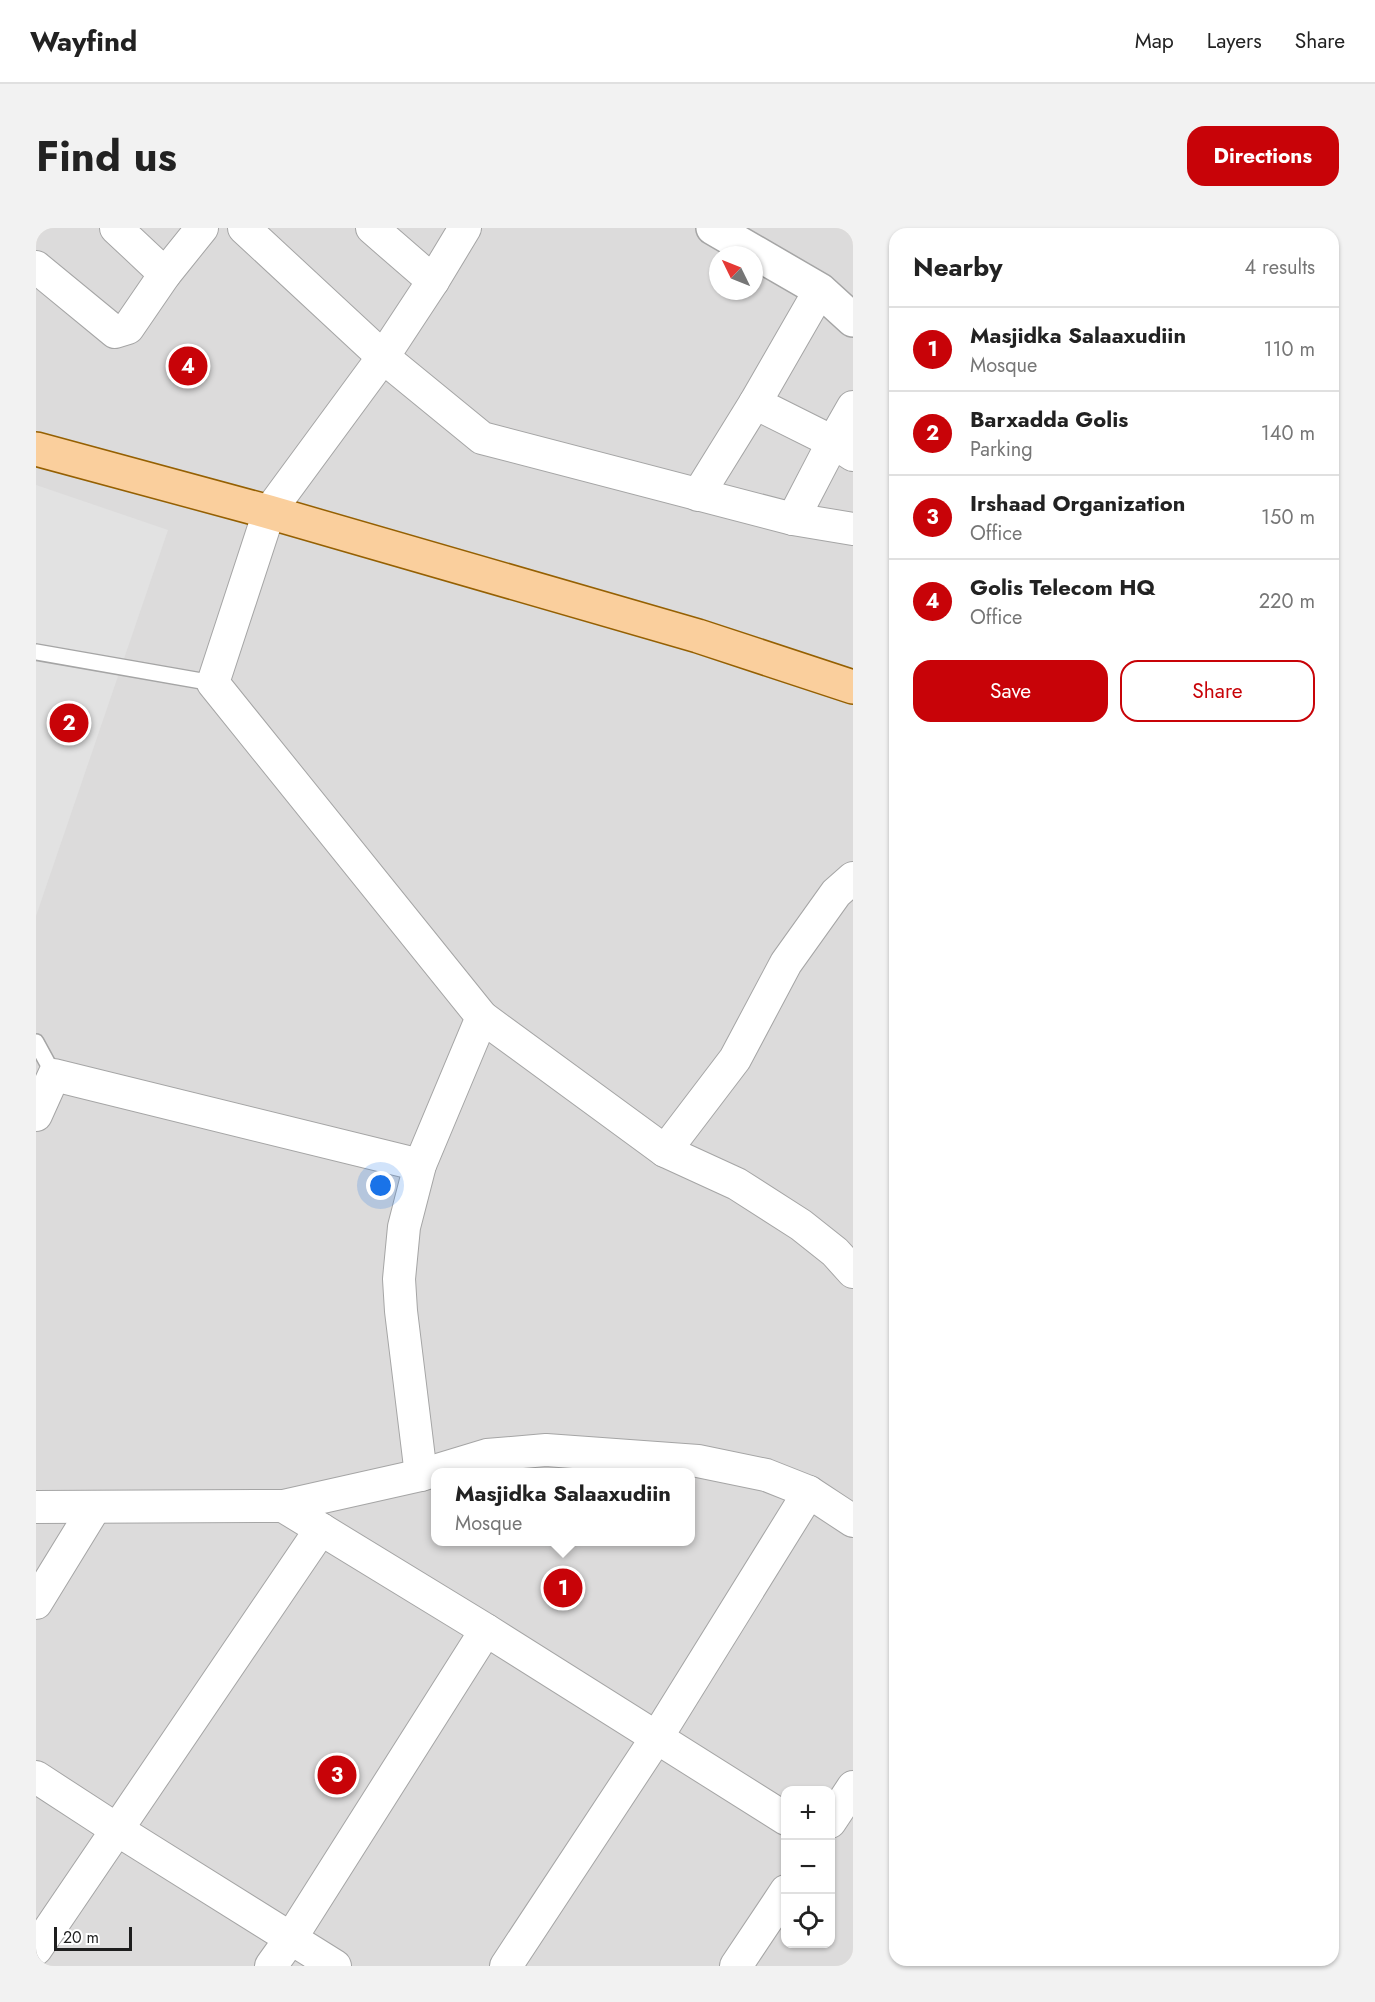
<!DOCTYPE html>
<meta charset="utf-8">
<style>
:root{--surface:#fff;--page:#f2f2f2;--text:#222;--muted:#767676;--line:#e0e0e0;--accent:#c80308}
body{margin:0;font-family:Jost,sans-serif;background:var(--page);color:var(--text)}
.controls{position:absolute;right:18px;bottom:18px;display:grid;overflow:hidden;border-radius:12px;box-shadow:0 2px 4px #0004}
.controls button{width:54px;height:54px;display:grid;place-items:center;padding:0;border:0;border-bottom:2px solid var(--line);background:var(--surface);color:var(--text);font:30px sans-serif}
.compass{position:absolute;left:673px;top:18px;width:54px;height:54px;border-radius:50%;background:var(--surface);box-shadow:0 2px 4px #0004;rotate:313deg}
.scale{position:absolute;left:18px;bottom:15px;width:78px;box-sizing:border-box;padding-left:6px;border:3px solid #1e1e1e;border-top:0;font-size:16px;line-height:21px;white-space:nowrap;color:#1e1e1e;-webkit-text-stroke:4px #fff;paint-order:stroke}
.you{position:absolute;left:345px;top:958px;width:21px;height:21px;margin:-15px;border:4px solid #fff;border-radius:50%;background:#1a73e8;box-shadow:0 0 0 9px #1a73e833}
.badge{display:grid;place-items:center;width:39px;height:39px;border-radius:50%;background:var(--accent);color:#fff;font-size:20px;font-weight:700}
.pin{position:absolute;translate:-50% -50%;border:3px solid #fff;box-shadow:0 2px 6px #0006}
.popup{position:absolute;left:395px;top:1240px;width:264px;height:78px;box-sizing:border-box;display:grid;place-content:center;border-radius:12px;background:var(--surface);filter:drop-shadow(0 2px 4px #0005);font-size:20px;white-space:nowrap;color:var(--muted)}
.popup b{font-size:22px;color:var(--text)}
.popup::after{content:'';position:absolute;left:50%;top:100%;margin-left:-12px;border:12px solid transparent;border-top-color:var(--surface)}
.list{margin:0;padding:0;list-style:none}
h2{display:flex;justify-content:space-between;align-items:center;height:78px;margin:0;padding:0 24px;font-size:26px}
h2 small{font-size:20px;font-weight:400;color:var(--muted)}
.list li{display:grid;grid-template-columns:39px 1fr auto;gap:18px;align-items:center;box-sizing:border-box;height:84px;padding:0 24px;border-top:2px solid var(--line)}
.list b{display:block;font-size:22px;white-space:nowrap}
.list p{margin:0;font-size:20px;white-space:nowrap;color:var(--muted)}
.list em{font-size:20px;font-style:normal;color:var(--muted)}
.actions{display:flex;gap:12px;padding:18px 24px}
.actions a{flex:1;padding:14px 0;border:2px solid var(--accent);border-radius:18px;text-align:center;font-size:21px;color:var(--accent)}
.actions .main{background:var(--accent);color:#fff}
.icon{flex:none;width:33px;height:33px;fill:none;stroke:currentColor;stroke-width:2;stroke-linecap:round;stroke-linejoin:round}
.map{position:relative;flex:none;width:817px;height:1738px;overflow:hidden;border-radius:18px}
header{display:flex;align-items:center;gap:36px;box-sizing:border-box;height:84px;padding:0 30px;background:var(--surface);border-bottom:2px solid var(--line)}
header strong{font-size:28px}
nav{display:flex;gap:33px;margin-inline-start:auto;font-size:21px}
.intro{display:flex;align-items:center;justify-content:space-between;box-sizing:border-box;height:144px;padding:0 36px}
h1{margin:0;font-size:42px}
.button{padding:15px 27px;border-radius:18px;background:var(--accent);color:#fff;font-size:21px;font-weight:700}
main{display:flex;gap:36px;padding:0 36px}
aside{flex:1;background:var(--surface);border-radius:18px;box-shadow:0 2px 4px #0004}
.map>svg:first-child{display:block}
.residential{fill:#dcdbdb;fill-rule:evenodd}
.parking{fill:#e2e2e2}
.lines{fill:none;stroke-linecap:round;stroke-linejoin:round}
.service-casing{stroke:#a5a5a5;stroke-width:18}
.minor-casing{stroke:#a5a5a5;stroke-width:34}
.tertiary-casing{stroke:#a5a5a5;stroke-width:36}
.primary-casing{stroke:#956002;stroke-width:36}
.service{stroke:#fff;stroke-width:15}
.minor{stroke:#fff;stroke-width:32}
.tertiary{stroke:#fff;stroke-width:33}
.primary{stroke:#facf9d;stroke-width:33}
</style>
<header>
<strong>Wayfind</strong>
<nav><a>Map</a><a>Layers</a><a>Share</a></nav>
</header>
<div class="intro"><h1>Find us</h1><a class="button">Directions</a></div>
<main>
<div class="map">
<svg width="817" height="1738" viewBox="0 0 817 1738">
<rect width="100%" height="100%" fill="#efebe4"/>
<path class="residential" d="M0 0H817V1738H0ZM682 27H718V63H682ZM400 1244H654V1314H400ZM750 1562H794V1716H750Z"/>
<path class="parking" d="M0 257 132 302 0 688Z"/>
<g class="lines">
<g class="service-casing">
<g id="service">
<path d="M0 424 177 455"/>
<path d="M0 814 18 847"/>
</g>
</g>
<g class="minor-casing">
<g id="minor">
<path d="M80 0 129 46"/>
<path d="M208 0 347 129 446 210 757 291 817 301"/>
<path d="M336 0 397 53"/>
<path d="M0 39 79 104 92 100 129 46 166 0"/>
<path d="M719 175 797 214 817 227"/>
<path d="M662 267 719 175 784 62"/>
<path d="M757 291 797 214 817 179"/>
<path d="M446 789 629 923 701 956 765 997 799 1024 817 1044"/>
<path d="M0 887 18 847 384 937"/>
<path d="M629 923 699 831 750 735 800 665 817 650"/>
<path d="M385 1247 365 1083 363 1051 368 999 384 937 446 789 177 455 233 284 347 129 397 53 429 0"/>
<path d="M247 1278 450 1402 750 1591"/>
<path d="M0 1279 247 1278 385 1247 451 1227 510 1222 662 1233 730 1247 773 1264 817 1293"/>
<path d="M0 1375 59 1279"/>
<path d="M0 1549 80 1601 299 1738"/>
<path d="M794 1594 817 1559"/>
<path d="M0 1721 285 1301"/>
<path d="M235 1738 255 1710 450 1402"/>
<path d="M470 1738 621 1509 773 1264"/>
<path d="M700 1738 750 1663"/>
</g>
</g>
<g class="tertiary-casing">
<path id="tertiary" d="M677 0 784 62 817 92"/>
</g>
<g class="primary-casing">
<path id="primary" d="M0 221 233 284 662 408 817 459"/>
</g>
<use href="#service" class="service"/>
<use href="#minor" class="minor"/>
<use href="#tertiary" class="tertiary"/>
<use href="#primary" class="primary"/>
</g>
</svg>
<div class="controls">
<button>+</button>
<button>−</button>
<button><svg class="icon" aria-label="locate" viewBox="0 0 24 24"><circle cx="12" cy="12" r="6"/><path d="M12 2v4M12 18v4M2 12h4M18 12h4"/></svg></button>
</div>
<svg class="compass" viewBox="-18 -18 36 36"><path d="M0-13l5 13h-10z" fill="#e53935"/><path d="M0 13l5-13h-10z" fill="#767676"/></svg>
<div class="scale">20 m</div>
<div class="you"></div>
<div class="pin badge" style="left:527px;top:1360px">1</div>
<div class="popup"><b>Masjidka Salaaxudiin</b>Mosque</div>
<div class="pin badge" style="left:33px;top:495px">2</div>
<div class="pin badge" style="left:301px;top:1547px">3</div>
<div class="pin badge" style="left:152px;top:138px">4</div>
</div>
<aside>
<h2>Nearby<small>4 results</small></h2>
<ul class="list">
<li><span class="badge">1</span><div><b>Masjidka Salaaxudiin</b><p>Mosque</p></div><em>110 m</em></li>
<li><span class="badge">2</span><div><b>Barxadda Golis</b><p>Parking</p></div><em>140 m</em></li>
<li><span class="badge">3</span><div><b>Irshaad Organization</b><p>Office</p></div><em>150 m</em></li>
<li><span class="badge">4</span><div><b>Golis Telecom HQ</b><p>Office</p></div><em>220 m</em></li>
</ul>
<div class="actions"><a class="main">Save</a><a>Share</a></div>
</aside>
</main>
